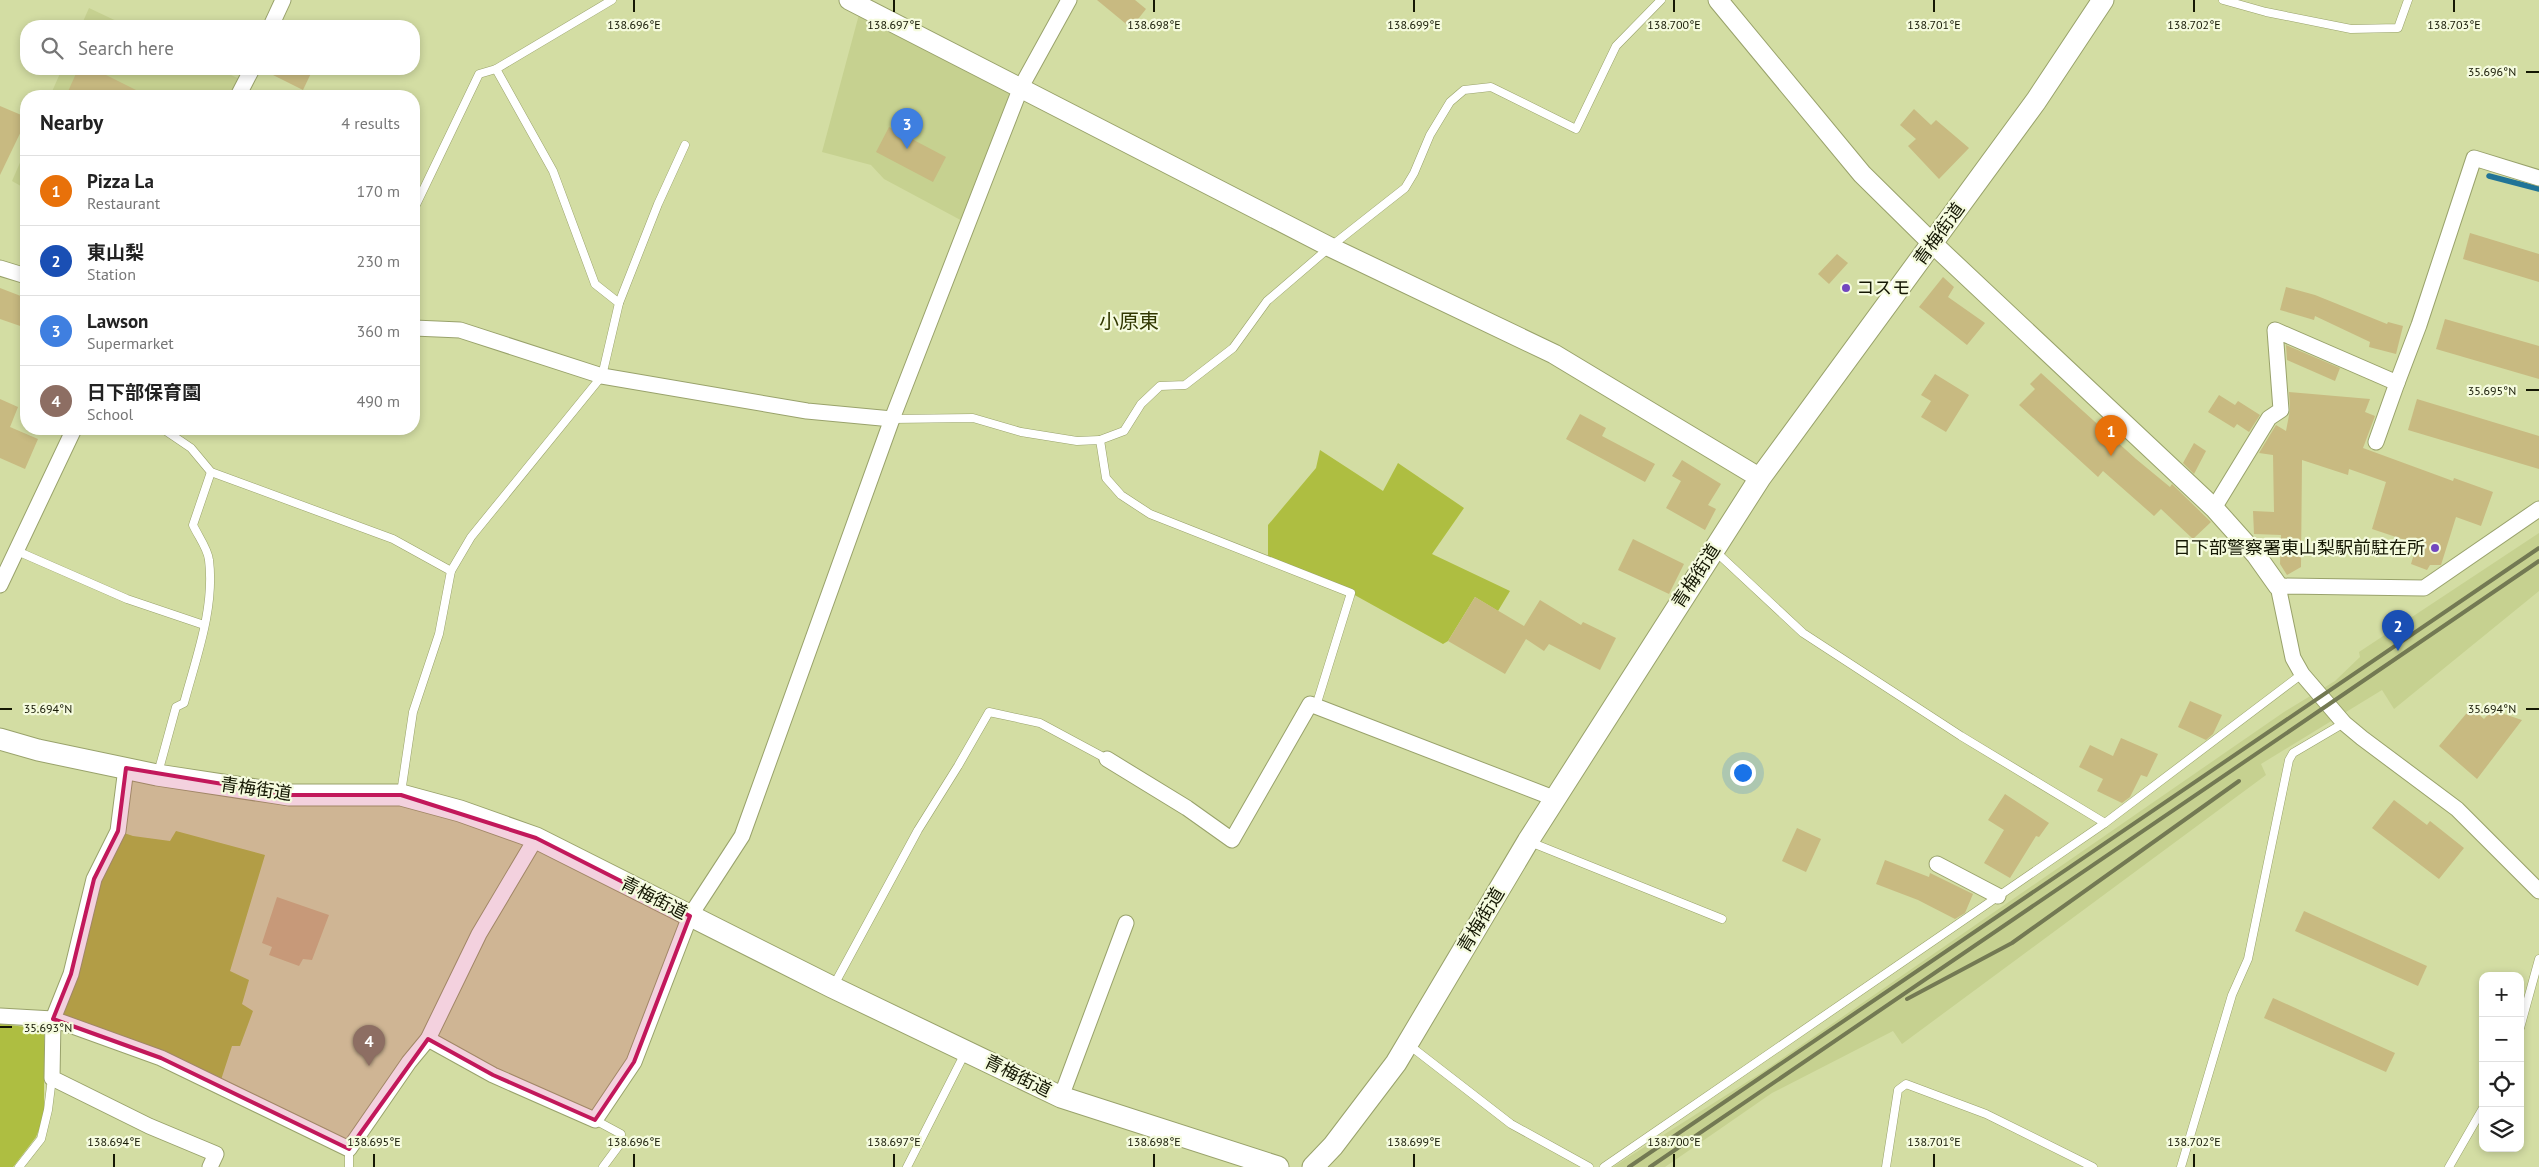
<!DOCTYPE html>
<meta charset="utf-8">
<style>
:root{--surface:#fff;--page:#f6f6f6;--text:#222;--muted:#767676;--line:#e0e0e0;--accent:#7247bf}
body{margin:0;font-family:"PT Sans","Noto Sans JP",sans-serif;background:var(--page);color:var(--text)}
.controls{position:absolute;right:15px;bottom:15px;display:grid;overflow:hidden;border-radius:10px;box-shadow:0 2px 8px #0003}
.controls button{width:45px;height:45px;display:grid;place-items:center;padding:0;border:0;border-bottom:1px solid var(--line);background:var(--surface);color:var(--text);font:25px sans-serif}
.you{position:absolute;left:1742px;top:772px;width:18px;height:18px;margin:-12px;border:4px solid #fff;border-radius:50%;background:#1a73e8;box-shadow:0 0 0 8px #1a73e833}
.badge{display:grid;place-items:center;width:32px;height:32px;border-radius:50%;background:var(--accent);color:#fff;font-size:16px;font-weight:700}
.pin{position:absolute;translate:-50% -41px;filter:drop-shadow(0 1px 2px #0008)}
.pin::after{content:'';position:absolute;top:26px;width:18px;height:15px;background:inherit;clip-path:polygon(0 0,100% 0,50% 100%)}
.list{margin:0;padding:0;list-style:none}
h2{display:flex;justify-content:space-between;align-items:center;height:65px;margin:0;padding:0 20px;font-size:21px}
h2 small{font-size:16px;font-weight:400;color:var(--muted)}
.list li{display:grid;grid-template-columns:32px 1fr auto;gap:15px;align-items:center;box-sizing:border-box;height:70px;padding:0 20px;border-top:1px solid var(--line)}
.list b{display:block;font-size:19px;white-space:nowrap}
.list p{margin:0;font-size:16px;white-space:nowrap;color:var(--muted)}
.list em{font-size:16px;font-style:normal;color:var(--muted)}
.icon{flex:none;width:28px;height:28px;fill:none;stroke:currentColor;stroke-width:2;stroke-linecap:round;stroke-linejoin:round}
.map{position:relative;flex:none;width:2539px;height:1167px;overflow:hidden}
.search{position:absolute;background:var(--surface);box-shadow:0 2px 8px #0003;left:20px;top:20px;width:400px;height:55px;display:flex;align-items:center;gap:12px;box-sizing:border-box;padding:0 18px;border-radius:20px;color:var(--muted);font-size:19px}
.panel{position:absolute;background:var(--surface);box-shadow:0 2px 8px #0003;left:20px;top:90px;width:400px;height:345px;border-radius:20px}
.map>svg:first-child{display:block}
.built{fill:#c6d190}
.green{fill:#aebe41}
.lines{fill:none;stroke-linecap:round;stroke-linejoin:round}
.stream{stroke:#217497;stroke-width:5.5}
.building{fill:#c8ba81}
.service-casing{stroke:#99a26b;stroke-width:9}
.minor-casing{stroke:#99a26b;stroke-width:17}
.tertiary-casing{stroke:#99a26b;stroke-width:21}
.secondary-casing{stroke:#99a26b;stroke-width:23}
.service{stroke:#fff;stroke-width:8}
.minor{stroke:#fff;stroke-width:15}
.tertiary{stroke:#fff;stroke-width:19}
.secondary{stroke:#fff;stroke-width:21}
.rail{stroke:#737953;stroke-width:4}
.marked{fill:#c2185b;fill-opacity:0.2;stroke:#c2185b;stroke-width:4;stroke-linejoin:round}
.ticks{fill:none;stroke:#141703;stroke-width:2}
.poi-dot{fill:#7247bf;stroke:#f5fbde;stroke-width:2}
.labels{text-anchor:middle;stroke-width:4.5;stroke-linejoin:round;paint-order:stroke}
.street-label{font-size:18px;fill:#141703;stroke:#f5fbde}
.poi-label{font-size:18px;fill:#141703;stroke:#f5fbde;text-anchor:start}
.quarter-label{font-size:20px;fill:#313700;stroke:#f5fbde}
.ticks-label{font-size:12px;text-anchor:middle;fill:#141703;stroke:#f5fbde;stroke-width:4.5;stroke-linejoin:round;paint-order:stroke}
</style>
<div class="map">
<svg width="2539" height="1167" viewBox="0 0 2539 1167">
<rect width="100%" height="100%" fill="#d3dda3"/>
<g class="built">
<path d="M861 7 1021 87 968 224 884 179 871 165 822 152Z"/>
<path d="M89 8 127 26H81Z"/>
<path d="M62 69H218L246 82 238 96H50Z"/>
<path d="M26 149V189L12 181Z"/>
<path d="M2539 533V591L2394 709 2382 690 2261 764 2266 775 1902 1044 1893 1031 1772 1093 1665 1167H1613L1761 1073 2284 712 2335 681 2360 657 2359 652Z"/>
</g>
<g class="green">
<path d="M1320 450 1383 491 1398 463 1464 508 1432 554 1510 591 1498 611 1475 597 1448 641 1443 644 1351 593 1268 561V525L1316 468Z"/>
<path d="M118 831 133 836 170 841 176 831 265 855 230 971 249 980 242 1004 253 1011 240 1046H232L219 1086 61 1026 94 879Z"/>
<path d="M0 1024 44 1029V1117L36 1137 13 1167H0Z"/>
</g>
<g class="lines">
<path class="stream" d="M2489 176 2539 189"/>
</g>
<g class="building">
<path d="M1097 0H1135L1146 9 1131 28Z"/>
<path d="M78 69H94L148 96H66Z"/>
<path d="M261 69H313L303 90Z"/>
<path d="M0 106 26 117V121L0 175Z"/>
<path d="M1914 109 1931 125 1936 120 1969 148 1939 179 1908 146 1916 139 1900 125Z"/>
<path d="M889 127 946 157 933 182 876 152Z"/>
<path d="M2470 233 2539 254V282L2463 259Z"/>
<path d="M1837 254 1848 263 1829 284 1818 274Z"/>
<path d="M1943 277 1954 287 1948 297 1985 323 1967 345 1919 307Z"/>
<path d="M2286 287 2315 295 2387 324 2388 322 2403 326 2396 354 2369 347 2370 342 2315 316 2314 320 2280 310Z"/>
<path d="M0 288 26 298V328L0 319Z"/>
<path d="M2445 319 2539 346V379L2436 349Z"/>
<path d="M2286 345 2340 368 2335 381 2287 360Z"/>
<path d="M2041 373 2136 459 2170 487 2172 484 2211 522 2193 539 2161 509 2154 516 2103 471 2098 477 2019 405 2035 389 2030 384Z"/>
<path d="M1935 374 1969 395 1946 432 1921 417 1931 401 1921 395Z"/>
<path d="M2289 392 2370 399 2365 412 2375 416 2363 448 2453 481 2454 478 2493 492 2481 526 2456 517 2441 565H2430L2427 570 2411 564 2417 544 2372 529 2386 482 2349 469 2348 475 2302 460 2301 567 2287 575 2280 564 2281 535 2254 534 2253 511 2274 512 2273 455 2259 453 2276 425 2286 431 2290 410Z"/>
<path d="M2219 395 2235 405 2238 401 2260 415 2249 432 2237 424 2234 428 2208 412Z"/>
<path d="M0 399 18 407 10 427 38 439 25 469 0 458Z"/>
<path d="M2417 399 2539 436V469L2408 430Z"/>
<path d="M1580 414 1606 428 1602 436 1655 464 1645 482 1566 439Z"/>
<path d="M2194 443 2206 451 2194 474 2183 463Z"/>
<path d="M1682 460 1721 484 1708 505 1716 509 1705 530 1666 508 1681 481 1672 476Z"/>
<path d="M1633 539 1684 564 1669 594 1618 570Z"/>
<path d="M1475 597 1524 626 1540 600 1581 625 1583 622 1616 638 1600 670 1549 644 1544 651 1526 639 1505 674 1448 641Z"/>
<path d="M2190 701 2222 715 2213 734 2206 740 2178 727Z"/>
<path d="M2471 708 2484 719 2492 710 2522 720 2477 779 2439 746Z"/>
<path d="M2121 738 2158 754 2147 777 2141 775 2130 797 2122 803 2097 791 2103 779 2079 767 2090 745 2113 756Z"/>
<path d="M2005 794 2049 823 2039 837 2036 836 2010 878 1984 863 2004 830 1988 820Z"/>
<path d="M2394 800 2427 825 2430 821 2464 848 2439 879 2372 828Z"/>
<path d="M1797 828 1821 839 1806 872 1782 861Z"/>
<path d="M1885 860 1929 877 1930 873 1973 894 1965 913 1955 919 1918 900 1876 884Z"/>
<path d="M277 897 329 915 312 960 303 959 299 966 269 955 272 947 262 943Z"/>
<path d="M2304 911 2427 966 2418 986 2295 931Z"/>
<path d="M2273 998 2395 1053 2386 1072 2264 1018Z"/>
</g>
<g class="lines">
<g class="service-casing">
<g id="service">
<path d="M2223 0 2266 12 2351 29 2398 28 2408 0"/>
<path d="M414 209 479 74 496 69"/>
<path d="M619 303 658 204 685 145"/>
<path d="M892 419 973 418 1021 432 1077 441 1100 440 1106 478 1121 495 1150 514 1351 593 1316 706"/>
<path d="M163 429 191 448 211 472 393 539 451 571"/>
<path d="M1100 440 1124 431 1141 404 1160 386 1185 385 1233 348 1267 301 1330 247 1405 188 1414 173 1430 135 1450 102 1464 90 1491 87 1576 129 1616 46 1661 0"/>
<path d="M17 551 127 599 204 625"/>
<path d="M1715 551 1803 633 1961 736 2105 823"/>
<path d="M158 773 176 707 184 703C196 658 215 608 209 560 208 549 198 536 193 525L211 472"/>
<path d="M401 793 413 712 439 634 451 571 471 537 602 376 619 303 595 284 553 171 496 69 612 0"/>
<path d="M1530 842 1722 919"/>
<path d="M834 985 918 830 958 766 989 712 1040 723 1107 759"/>
<path d="M2520 1028 2539 959"/>
<path d="M1409 1045 1511 1124 1589 1167"/>
<path d="M595 1120 621 1134 620 1144 603 1167"/>
<path d="M19 1167 41 1139 48 1110 52 1078"/>
<path d="M349 1167V1149"/>
<path d="M907 1167 965 1053"/>
<path d="M1604 1167 2105 823 2302 674"/>
<path d="M1886 1167 1898 1090 1906 1084 1986 1114 2093 1167"/>
<path d="M2181 1167 2232 995 2248 959 2289 760 2293 753 2344 723"/>
<path d="M2449 1167 2483 1108"/>
</g>
</g>
<g class="minor-casing">
<g id="minor">
<path d="M271 26 283 0"/>
<path d="M238 96 252 69"/>
<path d="M0 268 26 276"/>
<path d="M414 328 460 330 602 376 807 411 892 419"/>
<path d="M2397 383 2419 325 2474 158 2539 178"/>
<path d="M2214 508 2269 418 2281 410 2275 330 2397 383 2376 442"/>
<path d="M2539 509 2424 588 2278 586 2293 658 2302 674 2344 723 2362 738 2457 809 2539 891"/>
<path d="M0 585 74 429"/>
<path d="M1107 759 1187 808 1232 840 1310 704 1556 799"/>
<path d="M126 768 118 831 94 879 71 974 53 1019 52 1078 149 1126 216 1154 210 1167"/>
<path d="M1937 864 1998 896"/>
<path d="M0 1016 53 1019 161 1058 349 1149 409 1062 428 1039 479 934 536 838"/>
<path d="M428 1039 493 1075 595 1120 634 1062 690 916 742 836 892 419 994 156 1021 87 1069 0"/>
<path d="M1061 1097 1126 923"/>
</g>
</g>
<g class="tertiary-casing">
<g id="tertiary">
<path d="M849 0 1330 247 1554 354 1760 478"/>
<path d="M1718 0 1862 174 1932 243 2214 508 2256 555 2278 586"/>
</g>
</g>
<g class="secondary-casing">
<g id="secondary">
<path d="M0 739 38 750 157 775 289 795H401L460 811 536 838 832 987 1061 1097 1278 1167"/>
<path d="M1313 1167 1333 1146 1396 1063 1528 841 1760 478 2036 101 2103 0"/>
</g>
</g>
<use href="#service" class="service"/>
<use href="#minor" class="minor"/>
<use href="#tertiary" class="tertiary"/>
<use href="#secondary" class="secondary"/>
<g class="rail">
<path d="M1907 999 2012 943 2239 781"/>
<path d="M1629 1167 2539 548"/>
<path d="M1650 1167 2539 561"/>
</g>
</g>
<path class="marked" d="M126 768 289 795H401L536 838 690 916 634 1062 595 1120 493 1075 428 1039 349 1149 161 1058 53 1019 71 974 94 879 118 831Z"/>
<path class="ticks" d="M634 0V12M894 0V12M1154 0V12M1414 0V12M1674 0V12M1934 0V12M2194 0V12M2454 0V12M2526 72H2539M2526 390H2539M0 709H12M2526 709H2539M0 1027H12M114 1154V1167M374 1154V1167M634 1154V1167M894 1154V1167M1154 1154V1167M1414 1154V1167M1674 1154V1167M1934 1154V1167M2194 1154V1167"/>
<g class="poi-dot">
<circle cx="1846" cy="288" r="5"/>
<circle cx="2435" cy="548" r="5"/>
</g>
<g class="labels">
<g class="street-label">
<text transform="translate(1939 234) rotate(-54)" y="6">青梅街道</text>
<text transform="translate(1696 576) rotate(-57)" y="6">青梅街道</text>
<text transform="translate(256 789) rotate(8)" y="6">青梅街道</text>
<text transform="translate(654 898) rotate(27)" y="6">青梅街道</text>
<text transform="translate(1481 920) rotate(-59)" y="6">青梅街道</text>
<text transform="translate(1018 1076) rotate(26)" y="6">青梅街道</text>
</g>
<g class="poi-label">
<text x="1856" y="294">コスモ</text>
<text x="2425" y="554" text-anchor="end">日下部警察署東山梨駅前駐在所</text>
</g>
<g class="quarter-label">
<text x="1129" y="328">小原東</text>
</g>
</g>
<g class="ticks-label">
<text x="634" y="29">138.696°E</text>
<text x="894" y="29">138.697°E</text>
<text x="1154" y="29">138.698°E</text>
<text x="1414" y="29">138.699°E</text>
<text x="1674" y="29">138.700°E</text>
<text x="1934" y="29">138.701°E</text>
<text x="2194" y="29">138.702°E</text>
<text x="2454" y="29">138.703°E</text>
<text x="2492" y="76">35.696°N</text>
<text x="2492" y="395">35.695°N</text>
<text x="48" y="713">35.694°N</text>
<text x="2492" y="713">35.694°N</text>
<text x="48" y="1032">35.693°N</text>
<text x="114" y="1146">138.694°E</text>
<text x="374" y="1146">138.695°E</text>
<text x="634" y="1146">138.696°E</text>
<text x="894" y="1146">138.697°E</text>
<text x="1154" y="1146">138.698°E</text>
<text x="1414" y="1146">138.699°E</text>
<text x="1674" y="1146">138.700°E</text>
<text x="1934" y="1146">138.701°E</text>
<text x="2194" y="1146">138.702°E</text>
</g>
</svg>
<div class="controls">
<button>+</button>
<button>−</button>
<button><svg class="icon" aria-label="locate" viewBox="0 0 24 24"><circle cx="12" cy="12" r="6"/><path d="M12 2v4M12 18v4M2 12h4M18 12h4"/></svg></button>
<button><svg class="icon" aria-label="layers" viewBox="0 0 24 24"><path d="M12 4l9 5-9 5-9-5zM3 14l9 5 9-5"/></svg></button>
</div>
<div class="you"></div>
<div class="pin badge" style="left:2111px;top:456px;background:#e8710a">1</div>
<div class="pin badge" style="left:2398px;top:651px;background:#1a4fb4">2</div>
<div class="pin badge" style="left:907px;top:149px;background:#3f7fe0">3</div>
<div class="pin badge" style="left:369px;top:1066px;background:#8d6e63">4</div>
<div class="search"><svg class="icon" aria-label="search" viewBox="0 0 24 24"><circle cx="10" cy="10" r="6"/><path d="M15 15l6 6"/></svg>Search here</div>
<section class="panel">
<h2>Nearby<small>4 results</small></h2>
<ul class="list">
<li><span class="badge" style="background:#e8710a">1</span><div><b>Pizza La</b><p>Restaurant</p></div><em>170 m</em></li>
<li><span class="badge" style="background:#1a4fb4">2</span><div><b>東山梨</b><p>Station</p></div><em>230 m</em></li>
<li><span class="badge" style="background:#3f7fe0">3</span><div><b>Lawson</b><p>Supermarket</p></div><em>360 m</em></li>
<li><span class="badge" style="background:#8d6e63">4</span><div><b>日下部保育園</b><p>School</p></div><em>490 m</em></li>
</ul>
</section>
</div>
